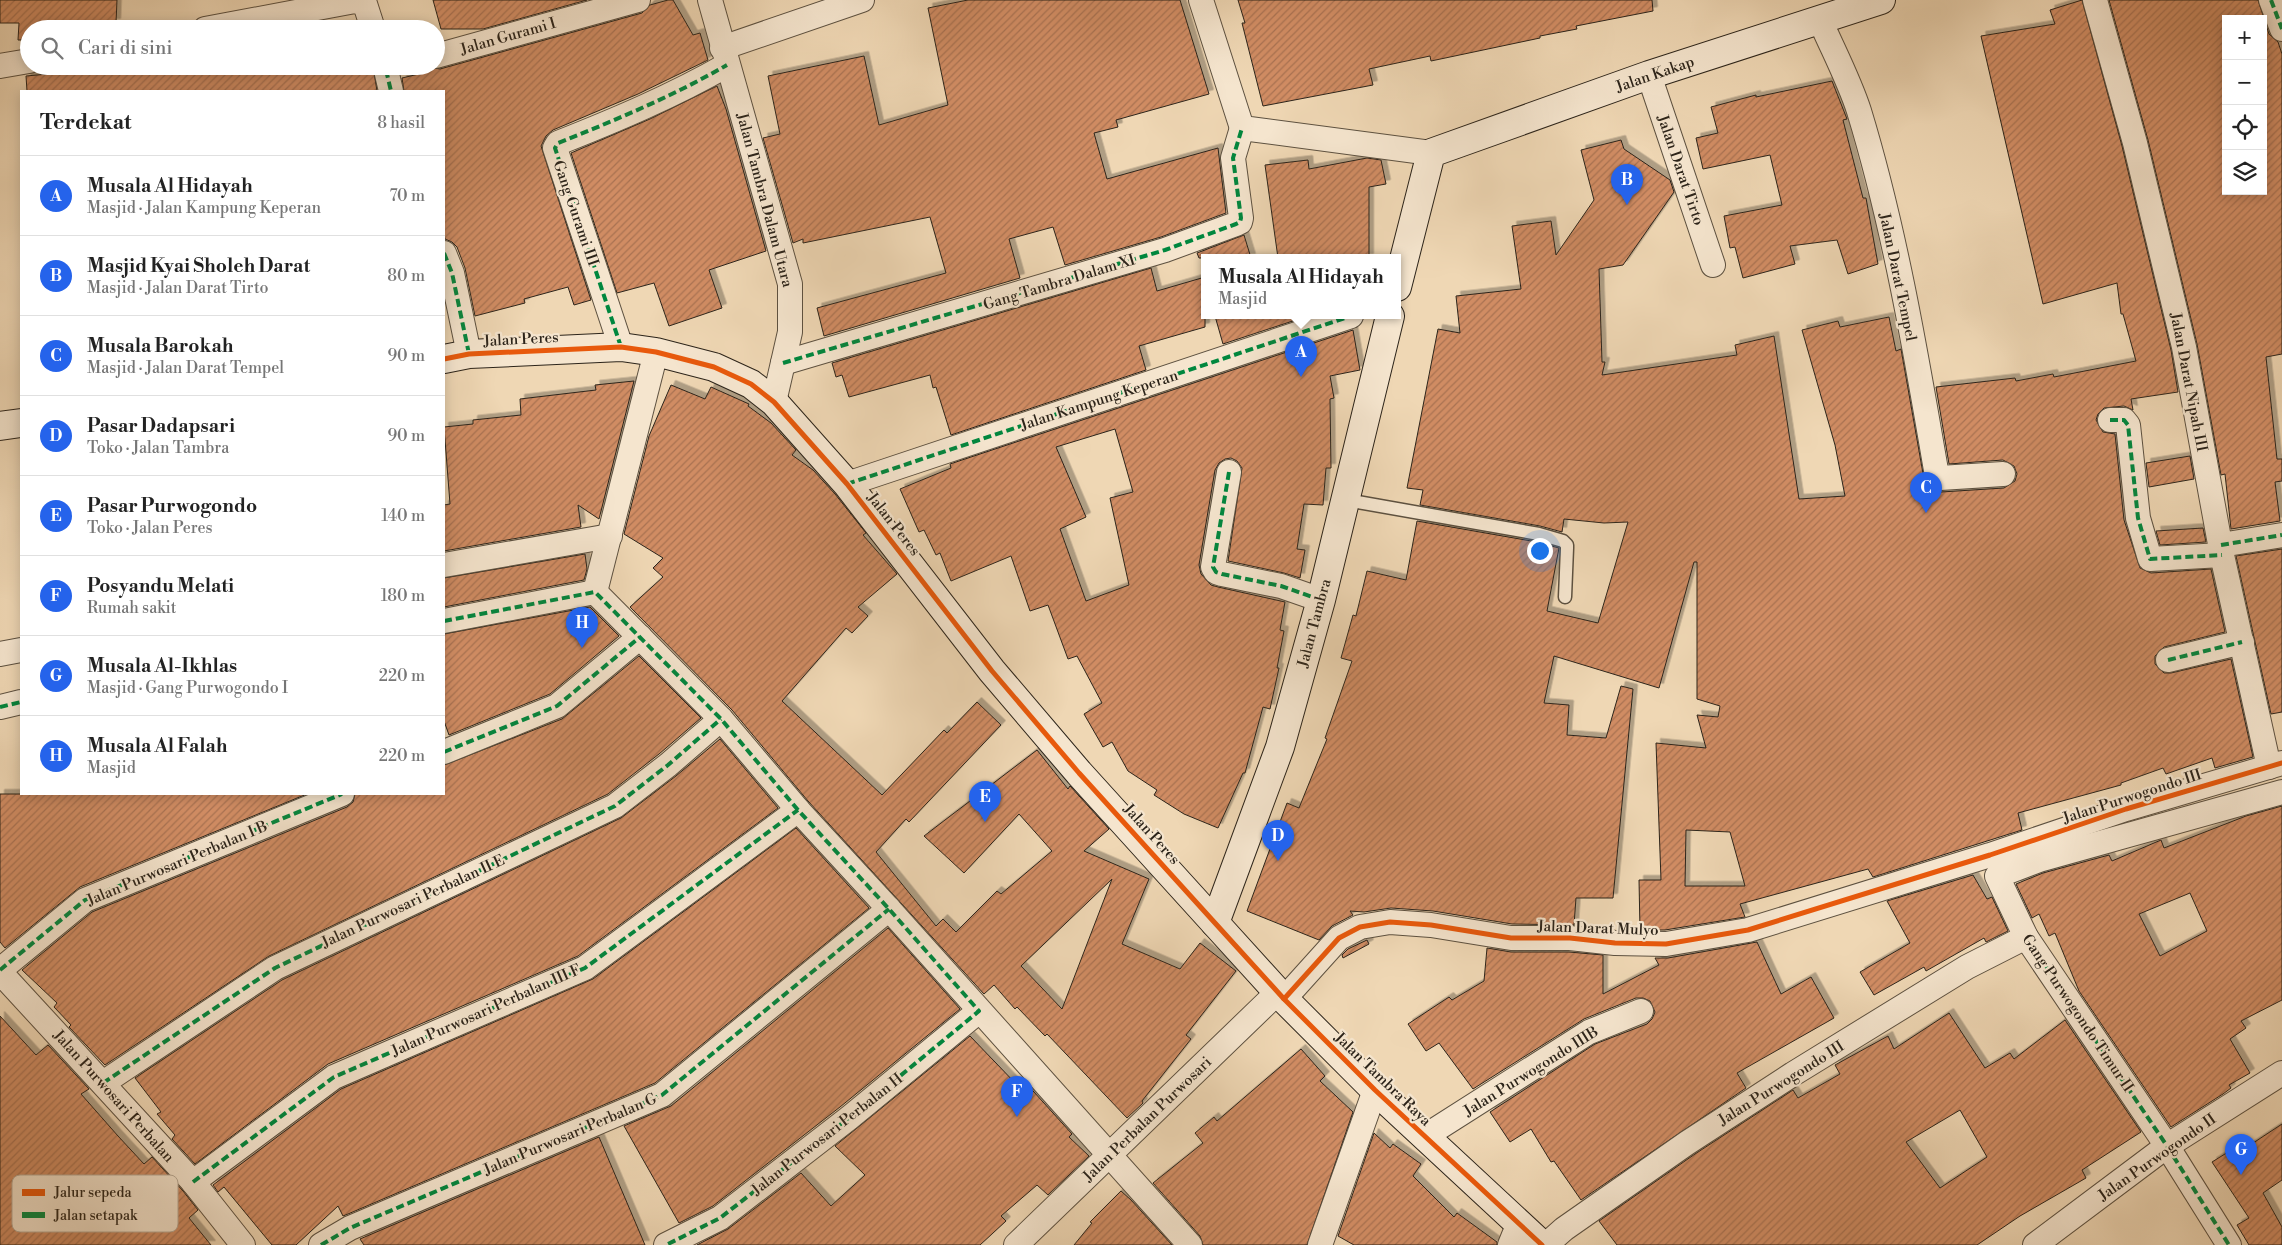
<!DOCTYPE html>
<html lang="id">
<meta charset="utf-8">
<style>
:root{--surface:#fff;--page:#f2f2f2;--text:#222;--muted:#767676;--line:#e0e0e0;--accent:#2563eb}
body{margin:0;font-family:"Libre Bodoni",serif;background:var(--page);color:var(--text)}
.controls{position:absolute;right:15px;top:15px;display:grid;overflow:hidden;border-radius:0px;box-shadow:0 2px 12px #0003}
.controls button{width:45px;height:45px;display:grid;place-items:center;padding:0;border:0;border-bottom:1px solid var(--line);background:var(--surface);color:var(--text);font:25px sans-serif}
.you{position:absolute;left:1539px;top:550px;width:18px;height:18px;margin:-12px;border:4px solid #fff;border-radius:50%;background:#1a73e8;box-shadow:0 0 0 8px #1a73e833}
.badge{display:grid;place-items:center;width:32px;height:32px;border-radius:50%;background:var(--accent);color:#fff;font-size:16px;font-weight:700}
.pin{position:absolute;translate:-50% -41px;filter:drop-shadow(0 1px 2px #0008)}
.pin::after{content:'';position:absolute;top:26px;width:18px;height:15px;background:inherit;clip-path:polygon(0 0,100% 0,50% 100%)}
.popup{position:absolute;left:1201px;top:254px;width:200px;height:65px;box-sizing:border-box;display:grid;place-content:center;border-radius:0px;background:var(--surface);filter:drop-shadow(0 1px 4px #0005);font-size:16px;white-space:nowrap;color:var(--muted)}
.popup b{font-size:19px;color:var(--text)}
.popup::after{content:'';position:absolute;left:50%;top:100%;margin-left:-10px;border:10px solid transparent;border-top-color:var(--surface)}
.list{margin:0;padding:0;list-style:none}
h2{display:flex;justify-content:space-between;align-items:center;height:65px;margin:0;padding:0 20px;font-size:21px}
h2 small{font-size:16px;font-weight:400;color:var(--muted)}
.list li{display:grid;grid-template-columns:32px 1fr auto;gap:15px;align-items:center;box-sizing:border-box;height:80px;padding:0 20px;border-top:1px solid var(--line)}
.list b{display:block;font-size:19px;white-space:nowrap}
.list p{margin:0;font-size:16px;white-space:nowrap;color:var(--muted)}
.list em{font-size:16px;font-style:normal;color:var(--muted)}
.icon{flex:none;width:28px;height:28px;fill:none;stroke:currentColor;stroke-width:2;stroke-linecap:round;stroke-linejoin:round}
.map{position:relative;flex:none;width:2282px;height:1245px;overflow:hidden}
.search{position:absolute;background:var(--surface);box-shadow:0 2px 12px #0003;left:20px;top:20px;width:425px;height:55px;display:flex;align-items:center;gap:12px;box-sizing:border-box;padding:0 18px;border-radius:28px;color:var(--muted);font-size:19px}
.panel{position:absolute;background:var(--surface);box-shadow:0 2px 12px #0003;left:20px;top:90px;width:425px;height:705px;border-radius:0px}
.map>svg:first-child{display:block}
.building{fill:url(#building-hatch);stroke:#2c241a;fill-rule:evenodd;filter:url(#shadow)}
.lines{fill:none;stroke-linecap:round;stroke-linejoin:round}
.lane-casing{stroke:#5d5140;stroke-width:15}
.street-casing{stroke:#5d5140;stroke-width:26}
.secondary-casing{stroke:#2c241a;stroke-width:30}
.lane{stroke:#f5e5ce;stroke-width:12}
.street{stroke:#f5e5ce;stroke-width:24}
.secondary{stroke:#f5e5ce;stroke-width:28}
.quiet{stroke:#00873e;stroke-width:4;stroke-dasharray:8 4;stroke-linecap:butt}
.cycleway-casing{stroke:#f5e5ce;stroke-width:8}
.cycleway{stroke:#e8590c;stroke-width:5}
.labels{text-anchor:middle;stroke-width:4.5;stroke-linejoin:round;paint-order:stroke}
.street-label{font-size:15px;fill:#2c241a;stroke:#f5e5ce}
.key{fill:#f5e5ce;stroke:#b9ab98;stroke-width:1}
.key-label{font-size:14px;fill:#2c241a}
</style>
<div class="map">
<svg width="2282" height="1245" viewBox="0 0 2282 1245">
<defs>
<pattern id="building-hatch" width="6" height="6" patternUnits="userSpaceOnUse" patternTransform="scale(1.25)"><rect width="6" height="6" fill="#d08c63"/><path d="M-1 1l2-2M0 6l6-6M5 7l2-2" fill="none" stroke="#a97251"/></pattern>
<filter id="shadow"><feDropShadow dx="4.5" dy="-4.5" stdDeviation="0" flood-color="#0004"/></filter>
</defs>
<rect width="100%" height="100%" fill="#efd7b4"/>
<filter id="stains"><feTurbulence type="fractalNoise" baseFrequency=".004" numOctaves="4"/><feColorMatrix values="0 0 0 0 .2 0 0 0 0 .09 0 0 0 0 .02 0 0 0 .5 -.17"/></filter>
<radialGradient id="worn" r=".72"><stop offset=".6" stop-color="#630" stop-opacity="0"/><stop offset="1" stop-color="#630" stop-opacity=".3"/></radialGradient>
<g class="building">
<path d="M0 0H117L116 23 86 22 85 29H29V40H18L19 23H0Z"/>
<path d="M433 0H587L483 29H441Z"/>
<path d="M668 0H673L693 35 700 33 708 60 638 94 553 130 546 136 541 146 591 300 574 305 568 287 524 299 525 303 475 316 465 268 457 247 452 242 445 239 444 235V91H404L402 78 423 73 422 69 429 67 440 69 642 13 650 5Z"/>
<path d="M968 0H1180L1209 94 1116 120 1118 127 1094 133 1107 179 1218 148 1226 213 1161 237 1065 265 1053 227 1009 239 1020 278 824 336 817 308 946 273 930 217 803 243V239L793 243 763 138 780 134 768 76 864 56 879 125 948 105 928 8Z"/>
<path d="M1238 0H1652L1653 11 1576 26 1577 29 1540 36V38L1431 61 1430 56 1369 69 1373 85 1263 106 1242 23H1245Z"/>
<path d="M2082 0 2122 146 2171 350 2178 392 2131 399 2133 410 2124 406 2104 408 2098 414 2096 420 2103 432 2115 434 2124 520 2140 568 2151 573 2211 569 2225 632 2164 647 2155 656V664L2164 673H2171L2231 659 2253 757 2215 768 2212 758 2166 774 2163 768 2121 783V785L2018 813 2022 830 1873 877 1868 869 1740 904 1745 917 1665 930H1640L1639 880H1661L1656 743 1706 748 1697 715 1718 717 1720 706 1697 699V562H1694L1659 688 1554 656 1544 703 1569 705 1567 735 1606 738 1621 686 1633 689 1613 898H1576L1574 925 1512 924 1433 911 1391 908 1364 912 1350 911 1353 915 1332 926 1319 940 1247 911 1287 803 1299 808 1327 739 1325 738 1352 661 1341 658 1353 615 1356 616 1367 571 1406 580 1417 521 1537 542 1559 548 1547 611 1598 623 1628 522 1604 523 1564 519 1562 532 1540 526 1420 505 1423 490 1407 488 1438 329 1460 333 1456 296 1521 289 1512 226 1551 221 1556 255 1594 200 1581 150 1621 140 1624 149 1670 180 1674 192 1623 265 1599 269 1602 362H1605L1602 375 1737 355 1735 345 1774 336 1799 499 1845 496 1835 445 1802 330 1838 321 1840 327 1889 317 1896 351 1901 349 1924 479 1929 487 1941 492 2004 488 2015 481 2017 474 2014 466 2003 460 1949 464 1936 387 2015 378 2016 381 2053 374 2054 377 2136 361 2123 314H2121L2117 283 2043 304 1981 36 2055 24 2050 10ZM1686 830 1730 832 1745 886H1685Z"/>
<path d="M2109 0H2258L2269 34 2278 42 2282 54V354L2266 357 2277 459H2282V481L2275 482 2280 521 2231 529 2225 474 2221 475 2197 344 2148 140ZM2226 19H2263V191H2226Z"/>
<path d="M47 66H84V69L119 66V70L156 66H373L377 91H27L26 76 48 74Z"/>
<path d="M1832 81 1847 119 1843 120 1863 198H1866L1878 264 1848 274 1837 240 1790 246 1795 264 1743 278 1735 247 1730 248 1724 216 1782 205 1770 155 1703 169 1696 138 1718 133 1711 107 1756 95V97Z"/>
<path d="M717 86 726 109 766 251 709 270 722 308 669 326 654 283 617 293 571 153 650 119Z"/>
<path d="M1367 158 1381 160 1386 184 1369 187V258H1278L1265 165 1308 160 1309 169Z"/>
<path d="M1244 235 1251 258H1199L1197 253Z"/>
<path d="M1151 268 1157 291 1205 277V327L1139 346 1146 370 951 435 936 387 933 388 930 375 849 397 842 375 836 377 832 363Z"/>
<path d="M1215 316H1308L1223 344Z"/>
<path d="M1353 330 1360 370 1330 376 1334 398 1330 399 1331 468H1326L1323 505 1304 504 1297 549 1305 550 1300 578 1284 573 1228 561 1242 468 1237 461 1231 458 1225 459 1219 463 1215 470 1199 565 1201 574 1211 585 1218 587 1285 602 1280 630 1284 631 1277 668H1279L1270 709 1263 707 1245 773H1243L1218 828 1184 814 1154 795 1157 790 1128 771 1112 742 1103 747 1084 714 1102 703 1077 656 1068 659 1048 605 1030 611 1011 556 951 581 940 553 936 555 924 530 919 532 900 489 951 468 950 464ZM1115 429 1133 492 1110 498 1129 585 1086 601 1060 529 1086 517 1056 447Z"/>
<path d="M634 381 599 519 578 505 581 527 444 551V505L450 504 444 427 473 424V420L521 415 520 399 596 390 595 385Z"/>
<path d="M671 385 705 399 711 387 749 404 748 406 771 423 796 450 792 455 813 470 835 494 866 533 863 535 897 574 858 607 868 616 852 633 846 628 782 701 882 795 944 730 947 733 977 702 1001 725 909 822 906 819 876 852 936 926 943 919 956 932 997 891 1001 894 1052 851 1019 814 964 873 924 836 1037 750 1068 789 1070 786 1109 829 1084 851 1149 879 1122 944 1180 969 1200 943 1236 971 1186 1035 1191 1039 1142 1101 1143 1103 1127 1118 1047 1034 1045 1036 1017 1007 1015 1009 994 985 984 994 808 801 732 710 630 607 663 577 653 568 663 558 624 534 649 436ZM1112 879 1062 1009 1021 966Z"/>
<path d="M2190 456 2194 479 2149 487 2146 463Z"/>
<path d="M2203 528 2206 542 2160 545 2156 531Z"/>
<path d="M2282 549V712L2271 714 2236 556Z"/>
<path d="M585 554 587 569 584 580 444 607V578Z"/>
<path d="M590 607 619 636 550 694 449 735 444 721V634Z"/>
<path d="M639 656 701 718 659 754 608 794 269 956 105 1065 69 1027 71 1025 54 1007 57 1003 22 970 92 912 347 807 353 802 355 794H444V765L562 719Z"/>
<path d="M720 739 778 808 578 956 328 1064 195 1164 172 1139 175 1135 157 1114 161 1112 135 1078 282 980 621 818 676 776Z"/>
<path d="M0 794H307L80 887 5 948 0 942Z"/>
<path d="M2282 806V1000L2241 1021 2246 1028 2230 1039 2250 1073 2229 1085 2231 1088 2223 1094 2171 1127 2079 991 2055 933 2049 936 2039 914 2032 918 2016 884 2043 873 2109 855 2112 861 2161 840 2164 848 2246 816ZM2190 893 2207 931 2160 956 2139 914Z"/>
<path d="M796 828 869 908 655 1083 348 1214 343 1216 338 1206 296 1245H272L224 1187 218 1192 213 1185 341 1089 593 979Z"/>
<path d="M1973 875 1987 899 1992 897 2008 931 1986 942 1984 938 1926 971 1924 967 1874 995 1860 972 1910 943 1887 901Z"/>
<path d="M888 928 960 1009 840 1107 713 1206 679 1223 624 1126 671 1106Z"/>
<path d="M1367 940 1369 944 1343 958 1342 955 1348 949Z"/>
<path d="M1757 942 1781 994 1811 977 1834 1018 1737 1073 1746 1088 1581 1200 1554 1161 1551 1162 1531 1129 1510 1142 1490 1112 1595 1044 1647 1024 1652 1019 1655 1012 1650 1001 1643 998H1636L1584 1019 1473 1089 1439 1043 1426 1051 1408 1024 1449 997 1452 1000 1484 981 1487 948 1511 952H1569L1603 955V994L1659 965 1655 958H1668Z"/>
<path d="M1949 1013 1985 1068 2010 1053 2014 1059 2065 1020 2141 1132 2082 1170 2086 1178 2020 1216 1977 1245H1617L1599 1221 1695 1154 1793 1090 1798 1098 1840 1074 1835 1065 1888 1036 1894 1049ZM1960 1110 1987 1157 1940 1188 1906 1142Z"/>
<path d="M0 1016 36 1055 48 1045 89 1089 81 1094 118 1136 144 1164 152 1157 183 1191 198 1210 189 1218 211 1245H0Z"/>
<path d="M970 1036 1019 1087 1024 1081 1072 1134 1069 1137 1089 1156 1048 1195 1037 1185 1001 1216 1006 1221 980 1245H697L728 1229 801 1173 831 1206 865 1175 835 1146Z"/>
<path d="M1301 1049 1325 1076 1320 1081 1353 1112 1307 1245H1203L1200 1236 1153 1183 1203 1143 1195 1133 1214 1117 1217 1121Z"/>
<path d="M2282 1124V1180L2263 1193 2282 1227V1245H2249L2237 1225 2249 1218 2212 1162 2241 1144 2244 1149Z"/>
<path d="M1374 1133 1390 1148 1393 1144 1421 1164 1413 1176 1454 1217 1457 1213 1497 1242V1245H1354L1338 1236Z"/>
<path d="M599 1137 645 1245H364L360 1239Z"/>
<path d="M1121 1191 1131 1200 1172 1245H1074L1092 1223 1090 1222Z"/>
</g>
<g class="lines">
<g class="lane-casing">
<path id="lane" d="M1346 500 1539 534 1563 541 1567 545V548L1565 597"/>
</g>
<g class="street-casing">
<g id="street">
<path d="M710 0 790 284V332L774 402"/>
<path d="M1201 0 1242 128 1431 153"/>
<path d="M2095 0 2135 143 2184 347 2222 555 2269 767"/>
<path d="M2271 0 2282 29"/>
<path d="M1820 20C1833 50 1849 80 1859 111 1895 229 1916 354 1937 476L1940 478 2003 474"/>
<path d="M205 29 355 1 365 4 373 29"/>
<path d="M722 48 862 0"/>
<path d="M436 56 638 0"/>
<path d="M0 66 29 61"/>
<path d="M386 70 391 91"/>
<path d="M1649 75 1713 265"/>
<path d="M444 253 452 273 469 354"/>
<path d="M621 347 555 148 558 143C616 120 673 96 727 65"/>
<path d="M783 363 1165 250 1236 224 1240 222 1241 218 1233 158 1242 128"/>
<path d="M2110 420H2124L2128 425 2138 518 2150 559 2222 555"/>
<path d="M1229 472 1213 567 1216 572 1222 574 1281 586 1321 600"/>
<path d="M847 484 1351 316"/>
<path d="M2221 545 2282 535"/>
<path d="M444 565 610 536"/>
<path d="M595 592 721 719 798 810 889 909 1190 1245"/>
<path d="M595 592 656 352"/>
<path d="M444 621 595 592"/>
<path d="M0 654 21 650"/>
<path d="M2168 660 2242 642"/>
<path d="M0 707 21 702"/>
<path d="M444 752 557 706 640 637"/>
<path d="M0 970 85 900 342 794"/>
<path d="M0 972 193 1182 243 1245"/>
<path d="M1284 999 1339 938 1360 927 1390 922 1431 925 1511 938H1570L1615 943 1666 944 1748 930 1990 855 2126 809 2282 763"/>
<path d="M103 1083 275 968 615 806 668 765 721 719"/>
<path d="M1424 1137 1589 1032 1641 1011"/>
<path d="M193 1182 334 1077 585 968 798 810"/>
<path d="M321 1245 350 1228 662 1095 889 909"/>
<path d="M666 1245 720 1218 849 1118 979 1011"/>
<path d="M1016 1245 1278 992"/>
<path d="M1320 1245 1375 1090"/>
<path d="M1510 1245 1519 1223"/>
<path d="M1546 1245 1564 1229 1687 1143 1793 1074 1967 967 2026 937"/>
<path d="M2035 1245 2167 1146 2282 1073"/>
<path d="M2229 1245 2167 1146 2026 937 1997 876 2039 860 2282 792"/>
</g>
</g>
<g class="secondary-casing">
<g id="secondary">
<path d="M1397 287 1431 153 1649 75 1881 0"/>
<path d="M444 359 469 354 621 347 656 352 714 367 751 384 774 402 847 484 992 671 1079 773 1215 923 1284 999 1375 1090 1542 1245"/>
<path d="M0 426 21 423"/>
<path d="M1215 923 1280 747 1321 600 1390 316"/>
</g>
</g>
<use href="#lane" class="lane"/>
<use href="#street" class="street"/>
<use href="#secondary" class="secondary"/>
<g class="quiet">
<path d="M2271 0 2282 29"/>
<path d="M386 70 391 91"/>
<path d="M444 253 452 273 469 354"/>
<path d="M621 347 555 148 558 143C616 120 673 96 727 65"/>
<path d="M783 363 1165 250 1236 224 1240 222 1241 218 1233 158 1242 128"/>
<path d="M2110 420H2124L2128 425 2138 518 2150 559 2222 555"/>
<path d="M1229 472 1213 567 1216 572 1222 574 1281 586 1321 600"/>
<path d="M847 484 1351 316"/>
<path d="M2221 545 2282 535"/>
<path d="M444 621 595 592 721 719 798 810 889 909 979 1011 849 1118 720 1218 666 1245"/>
<path d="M2168 660 2242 642"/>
<path d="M0 707 21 702"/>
<path d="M444 752 557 706 640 637"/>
<path d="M2026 937 2167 1146 2229 1245"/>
<path d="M0 970 85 900 342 794"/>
<path d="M103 1083 275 968 615 806 668 765 721 719"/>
<path d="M193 1182 334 1077 585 968 798 810"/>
<path d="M321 1245 350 1228 662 1095 889 909"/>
</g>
<g class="cycleway-casing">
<g id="cycleway">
<path d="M444 359 469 354 621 347 656 352 714 367 751 384 774 402 847 484 992 671 1079 773 1215 923 1284 999 1375 1090 1542 1245"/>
<path d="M1284 999 1339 938 1360 927 1390 922 1431 925 1511 938H1570L1615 943 1666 944 1748 930 1990 855 2126 809 2282 763"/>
</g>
</g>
<use href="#cycleway" class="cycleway"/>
</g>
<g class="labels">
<g class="street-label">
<text transform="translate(508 36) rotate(-16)" y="5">Jalan Gurami I</text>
<text transform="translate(1655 74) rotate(-19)" y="5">Jalan Kakap</text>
<text transform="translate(1681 170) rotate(71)" y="5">Jalan Darat Tirto</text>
<text transform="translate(765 200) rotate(75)" y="5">Jalan Tambra Dalam Utara</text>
<text transform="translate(576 213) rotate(71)" y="5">Gang Gurami III</text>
<text transform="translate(1898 277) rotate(78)" y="5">Jalan Darat Tempel</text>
<text transform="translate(1059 282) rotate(-17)" y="5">Gang Tambra Dalam XI</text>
<text transform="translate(521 339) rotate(-3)" y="5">Jalan Peres</text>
<text transform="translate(2189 382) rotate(79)" y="5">Jalan Darat Nipah III</text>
<text transform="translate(1099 400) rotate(-18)" y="5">Jalan Kampung Keperan</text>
<text transform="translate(894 524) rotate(52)" y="5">Jalan Peres</text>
<text transform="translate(1314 623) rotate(-75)" y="5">Jalan Tambra</text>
<text transform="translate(2132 796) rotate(-18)" y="5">Jalan Purwogondo III</text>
<text transform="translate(1152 834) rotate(48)" y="5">Jalan Peres</text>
<text transform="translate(177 863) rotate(-23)" y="5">Jalan Purwosari Perbalan I B</text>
<text transform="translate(413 901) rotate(-25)" y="5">Jalan Purwosari Perbalan II E</text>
<text transform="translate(1598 928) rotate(2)" y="5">Jalan Darat Mulyo</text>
<text transform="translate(486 1010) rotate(-24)" y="5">Jalan Purwosari Perbalan III F</text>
<text transform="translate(2078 1013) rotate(56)" y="5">Gang Purwogondo Timur II</text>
<text transform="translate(1531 1071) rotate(-32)" y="5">Jalan Purwogondo IIIB</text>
<text transform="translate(1383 1079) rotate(44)" y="5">Jalan Tambra Raya</text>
<text transform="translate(1781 1083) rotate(-32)" y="5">Jalan Purwogondo III</text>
<text transform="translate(114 1096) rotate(48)" y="5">Jalan Purwosari Perbalan</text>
<text transform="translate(1147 1119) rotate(-44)" y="5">Jalan Perbalan Purwosari</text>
<text transform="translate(570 1134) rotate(-23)" y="5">Jalan Purwosari Perbalan G</text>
<text transform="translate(827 1134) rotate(-38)" y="5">Jalan Purwosari Perbalan H</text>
<text transform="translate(2157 1157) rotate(-35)" y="5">Jalan Purwogondo II</text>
</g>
</g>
<rect x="12" y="1175" width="166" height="57" rx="8" class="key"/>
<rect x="22" y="1189" width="23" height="7" fill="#e8590c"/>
<rect x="22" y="1212" width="23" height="6" fill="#00873e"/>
<g class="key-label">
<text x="54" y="1197">Jalur sepeda</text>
<text x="54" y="1220">Jalan setapak</text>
</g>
<rect width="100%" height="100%" filter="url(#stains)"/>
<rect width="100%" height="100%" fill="url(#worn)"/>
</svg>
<div class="controls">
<button>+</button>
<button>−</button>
<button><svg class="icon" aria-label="locate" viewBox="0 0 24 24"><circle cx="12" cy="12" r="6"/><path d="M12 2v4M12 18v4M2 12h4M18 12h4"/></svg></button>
<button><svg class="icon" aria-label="layers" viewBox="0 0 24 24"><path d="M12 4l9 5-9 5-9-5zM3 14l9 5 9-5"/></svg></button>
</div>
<div class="you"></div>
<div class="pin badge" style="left:1301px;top:377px">A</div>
<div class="popup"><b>Musala Al Hidayah</b>Masjid</div>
<div class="pin badge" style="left:1627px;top:205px">B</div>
<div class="pin badge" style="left:1926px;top:513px">C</div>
<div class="pin badge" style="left:1278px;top:861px">D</div>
<div class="pin badge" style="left:985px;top:822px">E</div>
<div class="pin badge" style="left:1017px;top:1117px">F</div>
<div class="pin badge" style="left:2241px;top:1175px">G</div>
<div class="pin badge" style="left:582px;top:648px">H</div>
<div class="search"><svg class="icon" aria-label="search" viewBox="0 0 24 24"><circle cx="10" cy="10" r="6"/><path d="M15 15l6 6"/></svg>Cari di sini</div>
<section class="panel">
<h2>Terdekat<small>8 hasil</small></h2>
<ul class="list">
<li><span class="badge">A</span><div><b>Musala Al Hidayah</b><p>Masjid · Jalan Kampung Keperan</p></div><em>70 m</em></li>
<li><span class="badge">B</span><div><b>Masjid Kyai Sholeh Darat</b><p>Masjid · Jalan Darat Tirto</p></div><em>80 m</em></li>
<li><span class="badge">C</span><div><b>Musala Barokah</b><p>Masjid · Jalan Darat Tempel</p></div><em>90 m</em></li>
<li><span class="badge">D</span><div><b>Pasar Dadapsari</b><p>Toko · Jalan Tambra</p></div><em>90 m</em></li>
<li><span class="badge">E</span><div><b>Pasar Purwogondo</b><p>Toko · Jalan Peres</p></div><em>140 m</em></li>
<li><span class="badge">F</span><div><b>Posyandu Melati</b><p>Rumah sakit</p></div><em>180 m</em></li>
<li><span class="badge">G</span><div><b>Musala Al-Ikhlas</b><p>Masjid · Gang Purwogondo I</p></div><em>220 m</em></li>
<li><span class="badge">H</span><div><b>Musala Al Falah</b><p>Masjid</p></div><em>220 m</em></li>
</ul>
</section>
</div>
